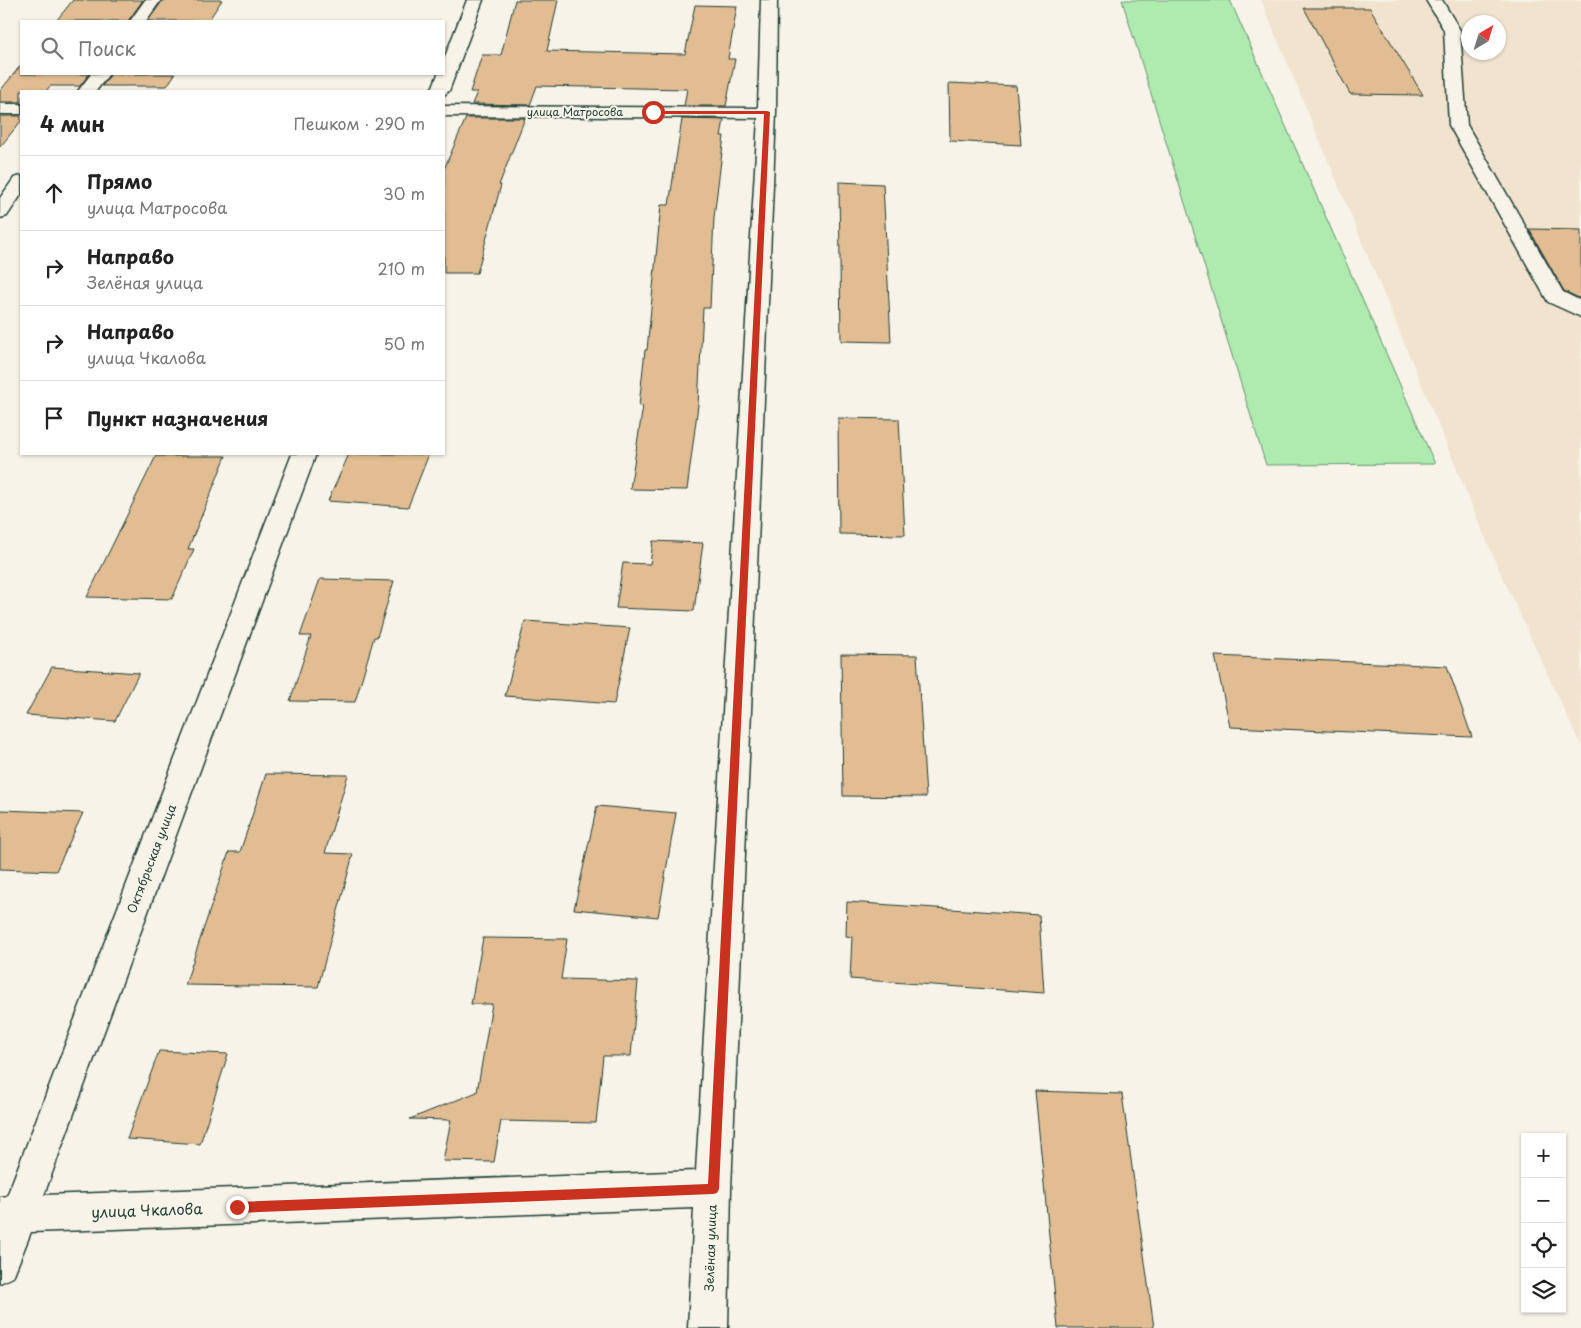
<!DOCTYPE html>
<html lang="ru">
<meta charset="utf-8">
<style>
:root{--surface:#fff;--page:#f2f2f2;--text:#222;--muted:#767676;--line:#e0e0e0}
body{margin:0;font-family:"Playpen Sans",sans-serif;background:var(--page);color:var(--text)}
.controls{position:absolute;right:15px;bottom:15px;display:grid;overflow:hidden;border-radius:0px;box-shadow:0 1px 4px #0004}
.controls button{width:45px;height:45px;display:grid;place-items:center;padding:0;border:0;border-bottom:1px solid var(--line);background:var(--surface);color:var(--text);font:25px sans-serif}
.compass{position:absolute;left:1461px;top:15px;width:45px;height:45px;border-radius:50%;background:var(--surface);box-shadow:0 1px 4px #0004;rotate:38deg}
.stop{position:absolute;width:15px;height:15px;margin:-11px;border:4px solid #c8321e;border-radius:50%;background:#fff}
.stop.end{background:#c8321e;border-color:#fff;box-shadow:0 1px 5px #0008}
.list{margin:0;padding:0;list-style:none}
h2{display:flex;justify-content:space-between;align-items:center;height:65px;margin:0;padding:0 20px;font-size:21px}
h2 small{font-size:16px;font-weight:400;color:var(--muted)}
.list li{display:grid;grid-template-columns:32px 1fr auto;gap:15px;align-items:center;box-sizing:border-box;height:75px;padding:0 20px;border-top:1px solid var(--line)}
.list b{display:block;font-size:19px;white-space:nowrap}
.list p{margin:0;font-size:16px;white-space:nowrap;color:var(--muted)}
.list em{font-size:16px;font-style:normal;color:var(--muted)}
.icon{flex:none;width:28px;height:28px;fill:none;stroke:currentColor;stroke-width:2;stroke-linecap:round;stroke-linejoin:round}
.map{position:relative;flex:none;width:1581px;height:1328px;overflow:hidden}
.search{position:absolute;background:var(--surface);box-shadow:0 1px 4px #0004;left:20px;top:20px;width:425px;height:55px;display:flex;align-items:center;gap:12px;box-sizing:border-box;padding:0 18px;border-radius:0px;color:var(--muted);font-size:19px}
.panel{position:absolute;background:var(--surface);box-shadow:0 1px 4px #0004;left:20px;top:90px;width:425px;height:365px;border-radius:0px}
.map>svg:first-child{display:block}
.built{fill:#f1e3ce;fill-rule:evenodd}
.green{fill:#afeaaf;stroke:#679472}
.building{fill:#e2bd93;stroke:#1f3d34}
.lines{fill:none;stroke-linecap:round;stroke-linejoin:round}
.minor-casing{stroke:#1f3d34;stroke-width:3}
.minor{fill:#f7f3e8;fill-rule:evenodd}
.route{fill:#c8321e}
.labels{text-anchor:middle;stroke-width:4;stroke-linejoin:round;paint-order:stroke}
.far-street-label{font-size:11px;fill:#1f3d34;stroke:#f7f3e8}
.street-label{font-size:12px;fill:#1f3d34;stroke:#f7f3e8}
.near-street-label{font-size:15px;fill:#1f3d34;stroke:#f7f3e8}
</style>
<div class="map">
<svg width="1581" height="1328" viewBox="0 0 1581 1328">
<rect width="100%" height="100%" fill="#f7f3e8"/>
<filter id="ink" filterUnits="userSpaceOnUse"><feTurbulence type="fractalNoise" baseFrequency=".02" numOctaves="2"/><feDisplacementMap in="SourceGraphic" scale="10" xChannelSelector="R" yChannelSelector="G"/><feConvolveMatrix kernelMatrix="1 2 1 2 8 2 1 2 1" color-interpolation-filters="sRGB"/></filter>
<g filter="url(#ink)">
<path class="built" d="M1261 0H1581V746L1496 563ZM1468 22H1498V52H1468Z"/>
<path class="green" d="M1122 0H1230L1435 464 1266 465Z"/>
<g class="building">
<path d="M73 0H143L128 21H56Z"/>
<path d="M163 0H222L208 21H148Z"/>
<path d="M515 0H558L547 51 685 54 695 5 737 6 728 59H735L726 106H684L687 89 537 86 530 105 472 104 477 92H470L482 55H501Z"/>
<path d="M1304 8H1370L1423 95 1350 94Z"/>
<path d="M21 65V74H89L80 86H50L46 91H21V102H0V91Z"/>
<path d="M111 74H175L167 86H102Z"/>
<path d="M949 83 1016 86 1021 145 950 141Z"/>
<path d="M0 116H21V121L0 147Z"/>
<path d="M466 118H525L499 185H501L477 273H444V169Z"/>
<path d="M682 119 724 120 721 136H724L714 217 710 308H703L698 405 687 490 630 489 643 406H639L645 350H647L661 205H669Z"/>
<path d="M839 182 883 184 891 342 841 341Z"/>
<path d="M1529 229 1581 230V299L1564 291Z"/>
<path d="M838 418 899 419 905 535 839 534Z"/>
<path d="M349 454H429L408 507 328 501Z"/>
<path d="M156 456H226L188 549H194L172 599 87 597Z"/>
<path d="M653 541 703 543 694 611 616 608 623 563 650 564Z"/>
<path d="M320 579 394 581 377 637H374L355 702 290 701 311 636H300Z"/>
<path d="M525 621 630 628 614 704 505 696Z"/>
<path d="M841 654 917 655 926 797 843 796Z"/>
<path d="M1215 656 1447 666 1472 737 1230 727Z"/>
<path d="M52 667 139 673 115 721 26 715Z"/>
<path d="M266 774 348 775 325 853 353 854 318 987 185 985 229 852H240Z"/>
<path d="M597 806 676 813 658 917 574 909Z"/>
<path d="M0 810 83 813 56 871 0 869Z"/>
<path d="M847 902 1039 915 1044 993 850 979 852 937 846 936Z"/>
<path d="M483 938 567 939 561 979 638 981 631 1056H603L596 1123 501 1121 494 1162 443 1161 451 1120 410 1119 477 1092 492 1004H471Z"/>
<path d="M159 1051 228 1054 200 1144 127 1139Z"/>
<path d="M1035 1091 1122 1094 1154 1328H1058Z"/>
</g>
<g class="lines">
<g class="minor-casing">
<g id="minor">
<path d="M145 0H161L146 21H130Z"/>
<path d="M467 0H483L449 91 444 95V91H431L438 74H444V59Z"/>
<path d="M761 0H777L776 113 731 1189 728 1328H688L694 1208 31 1232 13 1277 0 1283V1197L7 1196 292 454H316L44 1195 696 1171 758 118 444 116V106L758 108Z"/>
<path d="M1426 0H1442L1460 30 1467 125 1563 292 1581 301V317L1548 302 1449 125 1444 30Z"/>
<path d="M91 74H109L96 91H78Z"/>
<rect x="0" y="104" width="21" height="10"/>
<path d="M21 176V195L7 216 0 218V198L14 178Z"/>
</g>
</g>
<use href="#minor" class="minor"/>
</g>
</g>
<path class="route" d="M651 111H767L770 112 719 1189 717 1193 713 1194 237 1213 233 1211 231 1207 233 1203 237 1202 708 1184 764 114H653Z"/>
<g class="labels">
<g class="far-street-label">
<text x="575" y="116">улица Матросова</text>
</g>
<g class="street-label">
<text transform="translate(152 859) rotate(-69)" y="4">Октябрьская улица</text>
<text transform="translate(711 1248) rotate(-88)" y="4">Зелёная улица</text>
</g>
<g class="near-street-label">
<text transform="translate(147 1211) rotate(-2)" y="5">улица Чкалова</text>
</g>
</g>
</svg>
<div class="controls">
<button>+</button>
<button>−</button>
<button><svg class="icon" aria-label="locate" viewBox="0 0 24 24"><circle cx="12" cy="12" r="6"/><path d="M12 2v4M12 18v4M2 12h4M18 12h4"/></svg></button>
<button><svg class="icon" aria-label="layers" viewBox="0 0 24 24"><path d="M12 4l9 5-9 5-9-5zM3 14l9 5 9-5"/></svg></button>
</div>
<svg class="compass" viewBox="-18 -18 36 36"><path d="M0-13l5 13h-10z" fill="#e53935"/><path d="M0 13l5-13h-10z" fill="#767676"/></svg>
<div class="stop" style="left:653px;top:112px"></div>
<div class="stop end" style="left:237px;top:1207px"></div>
<div class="search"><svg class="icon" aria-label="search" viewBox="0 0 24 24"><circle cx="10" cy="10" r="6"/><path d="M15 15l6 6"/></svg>Поиск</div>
<section class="panel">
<h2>4 мин<small>Пешком · 290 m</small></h2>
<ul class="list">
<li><svg class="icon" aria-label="ahead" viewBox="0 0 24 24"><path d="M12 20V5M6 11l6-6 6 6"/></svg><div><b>Прямо</b><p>улица Матросова</p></div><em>30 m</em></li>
<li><svg class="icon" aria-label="right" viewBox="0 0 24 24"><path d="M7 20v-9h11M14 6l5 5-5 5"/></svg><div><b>Направо</b><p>Зелёная улица</p></div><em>210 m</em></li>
<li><svg class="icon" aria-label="right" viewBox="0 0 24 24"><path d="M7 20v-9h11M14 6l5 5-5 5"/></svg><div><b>Направо</b><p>улица Чкалова</p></div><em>50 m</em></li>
<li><svg class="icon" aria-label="arrive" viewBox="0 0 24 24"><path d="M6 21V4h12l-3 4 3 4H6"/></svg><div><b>Пункт назначения</b></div></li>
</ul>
</section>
</div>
